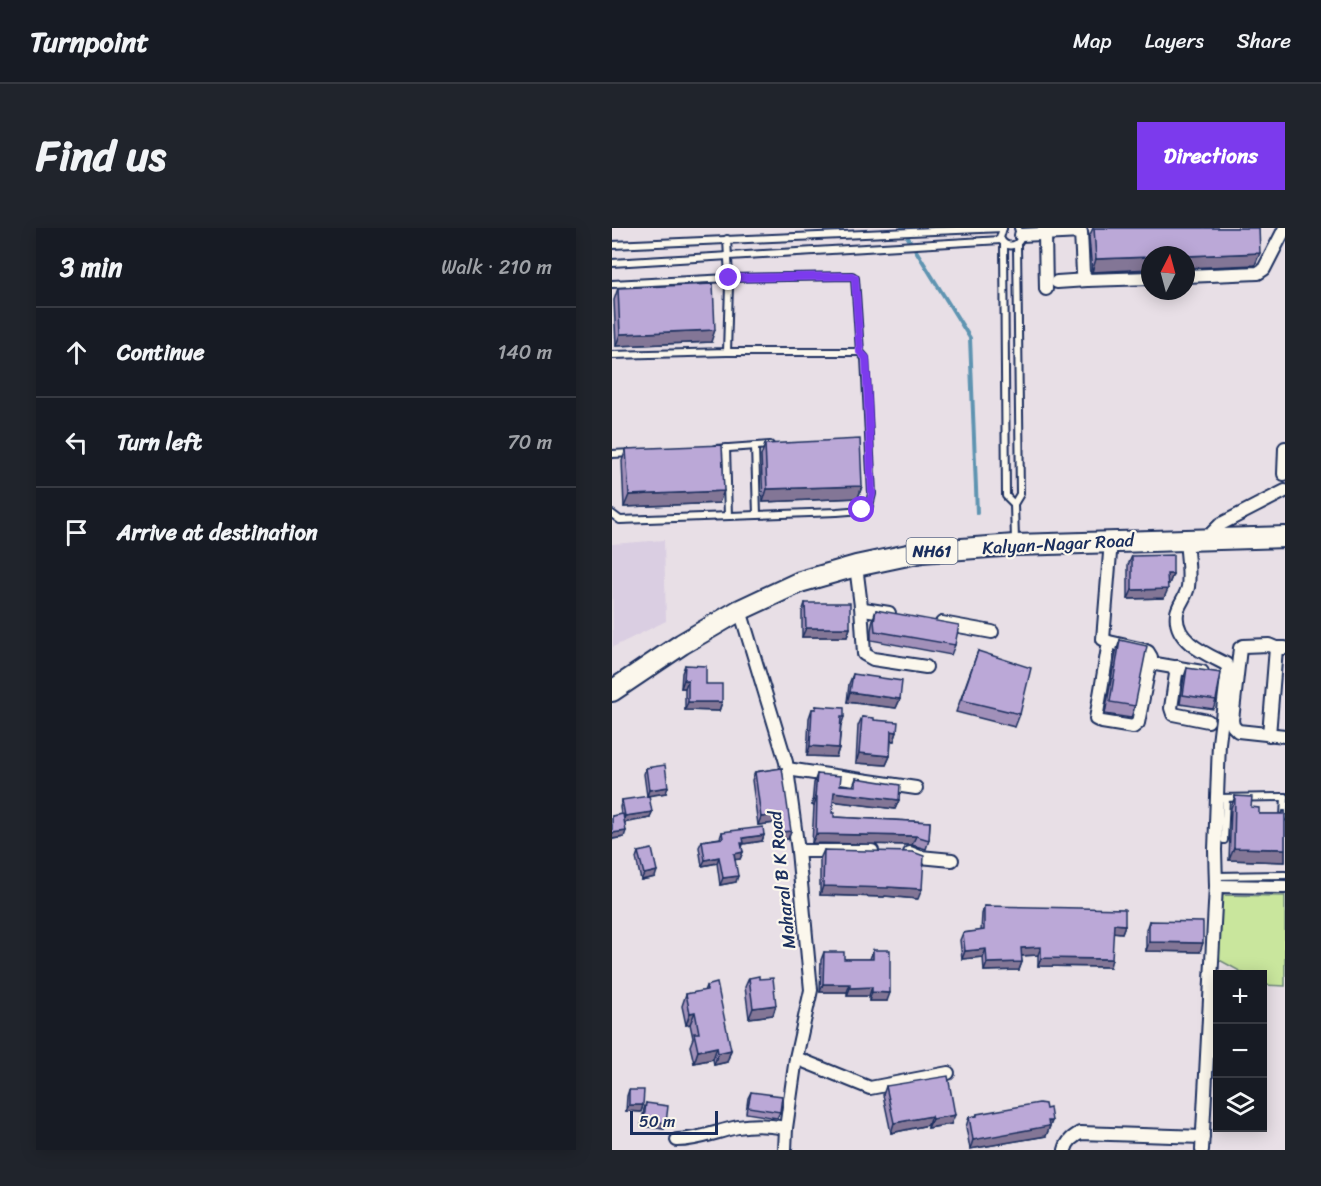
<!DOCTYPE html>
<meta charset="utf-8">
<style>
:root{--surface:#171b24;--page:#20242c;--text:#f1f3f6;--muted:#9ea1a6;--line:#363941;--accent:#7c3aed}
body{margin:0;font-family:Sriracha,sans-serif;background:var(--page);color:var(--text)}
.controls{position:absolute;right:18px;bottom:18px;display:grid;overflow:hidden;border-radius:0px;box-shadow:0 3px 15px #0003}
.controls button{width:54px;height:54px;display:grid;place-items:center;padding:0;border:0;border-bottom:2px solid var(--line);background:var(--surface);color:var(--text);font:30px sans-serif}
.compass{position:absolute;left:529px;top:18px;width:54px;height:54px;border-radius:50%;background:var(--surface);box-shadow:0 3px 15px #0003;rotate:6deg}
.scale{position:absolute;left:18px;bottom:15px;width:88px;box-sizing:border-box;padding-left:6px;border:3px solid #1b2f5e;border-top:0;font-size:16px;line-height:21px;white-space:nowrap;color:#1b2f5e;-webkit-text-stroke:4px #fbf7ec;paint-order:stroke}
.stop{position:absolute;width:18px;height:18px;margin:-14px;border:4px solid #7c3aed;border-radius:50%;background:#fff}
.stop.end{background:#7c3aed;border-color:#fff;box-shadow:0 2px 6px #0008}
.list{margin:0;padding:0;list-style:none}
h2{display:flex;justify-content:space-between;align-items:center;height:78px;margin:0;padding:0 24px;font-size:26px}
h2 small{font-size:20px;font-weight:400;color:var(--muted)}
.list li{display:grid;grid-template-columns:39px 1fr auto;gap:18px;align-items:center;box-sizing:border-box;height:90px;padding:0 24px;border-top:2px solid var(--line)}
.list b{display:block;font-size:22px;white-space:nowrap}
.list em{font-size:20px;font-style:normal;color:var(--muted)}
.icon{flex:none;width:33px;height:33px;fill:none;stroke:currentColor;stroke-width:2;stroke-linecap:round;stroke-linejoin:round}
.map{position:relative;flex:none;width:673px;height:922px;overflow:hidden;border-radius:0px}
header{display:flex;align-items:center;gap:36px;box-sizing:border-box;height:84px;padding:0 30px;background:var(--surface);border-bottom:2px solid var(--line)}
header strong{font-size:28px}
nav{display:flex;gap:33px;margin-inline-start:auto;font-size:21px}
.intro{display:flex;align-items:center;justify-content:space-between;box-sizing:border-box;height:144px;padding:0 36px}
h1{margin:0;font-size:42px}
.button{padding:15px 27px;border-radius:0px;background:var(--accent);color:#fff;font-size:21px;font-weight:700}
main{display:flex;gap:36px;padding:0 36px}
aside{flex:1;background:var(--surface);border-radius:0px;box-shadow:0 3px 15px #0003}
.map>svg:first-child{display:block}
.built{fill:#dacee2}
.green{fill:#c9e69d;stroke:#728a7e;stroke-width:1.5}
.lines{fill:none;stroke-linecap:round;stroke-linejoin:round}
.stream{stroke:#5e94b1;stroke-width:4}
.service-casing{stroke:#1b2f5e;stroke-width:10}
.minor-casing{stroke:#1b2f5e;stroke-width:16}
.trunk-casing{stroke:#1b2f5e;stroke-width:24}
.service{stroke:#fbf7ec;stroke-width:6}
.minor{stroke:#fbf7ec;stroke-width:12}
.trunk{stroke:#fbf7ec;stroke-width:20}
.wall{fill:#a190b9;stroke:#1b2f5e;stroke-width:1.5}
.shaded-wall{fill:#837696;stroke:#1b2f5e;stroke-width:1.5}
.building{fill:#bba8d7;stroke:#1b2f5e;stroke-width:1.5}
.route{stroke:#7c3aed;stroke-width:8}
.labels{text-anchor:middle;stroke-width:4.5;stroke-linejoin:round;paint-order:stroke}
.shield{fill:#fbf7ec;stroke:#5e6b89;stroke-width:1.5}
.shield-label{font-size:16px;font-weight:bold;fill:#1b2f5e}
.street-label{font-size:18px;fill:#1b2f5e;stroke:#fbf7ec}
</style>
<header>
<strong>Turnpoint</strong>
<nav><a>Map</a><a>Layers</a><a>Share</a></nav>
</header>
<div class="intro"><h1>Find us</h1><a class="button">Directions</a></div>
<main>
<aside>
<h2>3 min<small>Walk · 210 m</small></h2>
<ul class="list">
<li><svg class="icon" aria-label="ahead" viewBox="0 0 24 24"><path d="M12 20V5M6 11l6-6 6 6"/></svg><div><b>Continue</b></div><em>140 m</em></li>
<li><svg class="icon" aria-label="left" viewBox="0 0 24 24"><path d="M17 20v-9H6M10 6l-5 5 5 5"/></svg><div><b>Turn left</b></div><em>70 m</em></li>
<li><svg class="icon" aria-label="arrive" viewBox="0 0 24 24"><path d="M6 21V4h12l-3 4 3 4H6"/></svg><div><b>Arrive at destination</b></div></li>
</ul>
</aside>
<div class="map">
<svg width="673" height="922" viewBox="0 0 673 922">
<rect width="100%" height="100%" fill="#e8dfe6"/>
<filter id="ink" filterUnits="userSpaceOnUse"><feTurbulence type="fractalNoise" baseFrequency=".0167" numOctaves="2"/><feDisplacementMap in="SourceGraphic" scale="12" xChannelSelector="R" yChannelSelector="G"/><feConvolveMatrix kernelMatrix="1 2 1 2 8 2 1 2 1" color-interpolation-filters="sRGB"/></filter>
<g filter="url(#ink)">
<path class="built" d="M52 312 54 393 1 419 0 316Z"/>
<path class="green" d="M609 667 673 668V758L652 757 651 756 650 746H633L602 729Z"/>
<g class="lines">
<path class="stream" d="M290 0 358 110 365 285"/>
<g class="service-casing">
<g id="service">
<path d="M391 0 388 10C393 20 404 20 409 10L406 0"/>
<path d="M115 11 117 50 240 48 243 50 248 124"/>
<path d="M392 16 394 268 402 276"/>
<path d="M0 17 391 0"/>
<path d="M0 35 389 12"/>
<path d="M0 56 117 50V57L115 124 0 127"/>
<path d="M143 218 145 287"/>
<path d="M114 220 116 288"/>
<path d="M103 221 158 217"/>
<path d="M0 226 20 225"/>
<path d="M0 286 8 292 225 284 250 282 257 278 260 266 253 130 248 124H115"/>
<path d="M403 313 402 276 408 266 405 16"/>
<path d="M605 570 673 569"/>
<path d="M672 589 673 569"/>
<path d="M612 612 614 570"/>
<path d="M604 648 673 647"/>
</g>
</g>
<g class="minor-casing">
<g id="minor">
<path d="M433 6 434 61"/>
<path d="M409 7 469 4 471 45 475 52 538 50"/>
<path d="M574 48 646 45 652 41 673 0"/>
<path d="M445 54 475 52"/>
<path d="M672 246 673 220"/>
<path d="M574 312C575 327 578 344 576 359 574 369 566 377 565 385 561 413 594 426 614 436L616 441 607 515 603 622 604 658 590 922"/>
<path d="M593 312 609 296 673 263"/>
<path d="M244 338 249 378 252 381 277 385"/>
<path d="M249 378 252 426 261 431 314 439"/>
<path d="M128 382 174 534 186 623 199 762 184 830 174 900 173 922"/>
<path d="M330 395 380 404"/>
<path d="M497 414 484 491 490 494 521 499 526 495 539 429 536 424 532 422 497 414 491 411 499 313"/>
<path d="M673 420H664L657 417 631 418 628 420 620 492 621 498 626 503 673 508"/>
<path d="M538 435 590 444"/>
<path d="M565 439 559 480 561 486 596 493"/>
<path d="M657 507 664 420"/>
<path d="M175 541 304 560"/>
<path d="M186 623H260"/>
<path d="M298 625 308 629 340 632"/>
<path d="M604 658 673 659"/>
<path d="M184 830 258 860 336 845"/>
<path d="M65 912C87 912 105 903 126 899 142 896 158 897 174 900"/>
<path d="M453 922C455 913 461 909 468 905L591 909"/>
</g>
</g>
<g class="trunk-casing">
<path id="trunk" d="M0 463 70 416 128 382 188 354 244 338 310 324 403 317 673 309"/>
</g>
<use href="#service" class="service"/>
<use href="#minor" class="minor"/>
<use href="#trunk" class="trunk"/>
</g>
<g class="wall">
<path d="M481 0H647L643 37 480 44 477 9Z"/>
<path d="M6 60 99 114 4 118 2 72Z"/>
<path d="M153 216 250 258 246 270 151 274 149 228Z"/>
<path d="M14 221 107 275 12 279 10 233Z"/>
<path d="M520 328 561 346 557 356H555L552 370 516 371V337Z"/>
<path d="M193 375 238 400 235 409H190V384Z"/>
<path d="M264 382 343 417 339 427 259 412V402L261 391Z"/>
<path d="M508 412 523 478 519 490 493 486 504 424Z"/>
<path d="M366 423 408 486 403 499 344 484Z"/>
<path d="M73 437 94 456 110 474 107 483 73 482V460H69L70 445Z"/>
<path d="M575 440 604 472 601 481 568 476 572 449Z"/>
<path d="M241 446 288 471 284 480 235 474 237 456Z"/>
<path d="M204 478 232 489 229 498 227 520 224 529 195 528 197 490 200 481H203Z"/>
<path d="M250 489 262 492 285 504 282 513H279L278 528 274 537 244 535 246 498Z"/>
<path d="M34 540 54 565 35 568 32 546Z"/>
<path d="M170 540 176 611 165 612 163 595 146 597 140 552 143 544Z"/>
<path d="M205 546 228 557 241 558 244 550 287 572 283 581 221 573 220 585 222 589 318 594 317 612 314 621 300 617 200 615 202 578 200 577 202 555Z"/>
<path d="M623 568 647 586H670L671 583H673V634L617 632 619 580Z"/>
<path d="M10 572 40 584 38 590 13 594 12 609 0 611V588L9 586 8 579Z"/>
<path d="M110 604 152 607 150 613 131 616 130 620 131 624 128 631H123L124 654 108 657 105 635 90 638 87 619 90 613 108 610Z"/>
<path d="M212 622 306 671 273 668 272 669 208 667V631Z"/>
<path d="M26 624 43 649 29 652 24 630Z"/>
<path d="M372 678 513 697 510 705 501 704 498 739 426 738V727L409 728 410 734 407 742 372 743 371 729 350 731 348 712 351 705 369 703 370 686Z"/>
<path d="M537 693 588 724 534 723V702Z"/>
<path d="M261 722 275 773H257V768H235V764H208L209 732 212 724 232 731H258Z"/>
<path d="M137 750 147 751 161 787 137 790 133 759Z"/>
<path d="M94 758 119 822 115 834 102 837 101 831 82 835 78 818 81 810 78 796 74 797 70 778 74 766 92 763Z"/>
<path d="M274 858 339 896 316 900V897L279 905 271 867Z"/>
<path d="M17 862 31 877 29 884 14 883 15 868Z"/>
<path d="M139 864 168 884 165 890 134 885 136 870Z"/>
<path d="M34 875 54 895 52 901 29 898 32 881Z"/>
<path d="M434 881 440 893 434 908 358 921 354 899 357 889 364 888 365 886Z"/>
</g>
<g class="shaded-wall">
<path d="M648 25 643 37 574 40V28Z"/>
<path d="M538 29V41L480 44 484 31Z"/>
<path d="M103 102 99 114 4 118 8 106Z"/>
<path d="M250 258 246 270 151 274 155 261Z"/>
<path d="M112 263 107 275 12 279 17 267Z"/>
<path d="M555 346H561L557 356H552Z"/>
<path d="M556 361 552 370 516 371 520 362Z"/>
<path d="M194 400H238L235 409H190Z"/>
<path d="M72 452H76L73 460H69Z"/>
<path d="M238 464 288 471 284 480 235 474Z"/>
<path d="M76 474H110L107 483 73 482Z"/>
<path d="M279 503 285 504 282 513 276 512Z"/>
<path d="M198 518 227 520 224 529 195 528Z"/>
<path d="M247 525 278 528 274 537 244 535Z"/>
<path d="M56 559 54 565 35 568 37 562Z"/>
<path d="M222 564 287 572 283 581 219 573Z"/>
<path d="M203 569H205L202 578 200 577Z"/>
<path d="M40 584 38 590 11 595 13 588Z"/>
<path d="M166 587 163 595 146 597 149 589Z"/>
<path d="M14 603 12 609 0 611V605Z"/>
<path d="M179 603 176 611 165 612 168 604Z"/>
<path d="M204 606 304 608 300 617 200 615Z"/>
<path d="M152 607 150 613 131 616 129 621H127L131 610Z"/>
<path d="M622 620 673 621V634L617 632Z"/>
<path d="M131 624 128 631 120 632 122 626Z"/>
<path d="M107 629 105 635 90 638 93 632Z"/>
<path d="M45 643 43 649 29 652 32 646Z"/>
<path d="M126 648 124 654 108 657 111 650Z"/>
<path d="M211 658 276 659 310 661 306 671 273 668 272 669 208 667Z"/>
<path d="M502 696 513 697 510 705 499 704Z"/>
<path d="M537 714 591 715 588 724 534 723Z"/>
<path d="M429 719 426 727 406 728 409 720Z"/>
<path d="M374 721 371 729 350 731 353 723Z"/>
<path d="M429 730 500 731 498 739 426 738Z"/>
<path d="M410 734 407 742 372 743 375 735Z"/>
<path d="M211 756H238L235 764H208Z"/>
<path d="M260 759 257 768H235L238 760Z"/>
<path d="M260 764 278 765 275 773H257Z"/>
<path d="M164 777 161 787 137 790 141 780Z"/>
<path d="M83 784 78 796 74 797 78 785Z"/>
<path d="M105 819 101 831 82 835 86 823Z"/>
<path d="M119 822 115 834 102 837 106 825Z"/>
<path d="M17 877H31L29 884 14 883Z"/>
<path d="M343 887 339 896 316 900 320 891Z"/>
<path d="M319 888 316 897 279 905 282 895Z"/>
<path d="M32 892 54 895 52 901 29 898Z"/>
<path d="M440 893 434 908 358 921 361 912Z"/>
</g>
<g class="building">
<path d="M482 0H647L648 25 574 28 538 27V29L484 31Z"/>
<path d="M101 56 103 102 8 106 6 60Z"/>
<path d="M248 211 250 258 155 261 153 216Z"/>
<path d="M110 217 112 263 17 267 14 221Z"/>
<path d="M561 327V346H555L556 361 520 362V328Z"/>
<path d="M193 375H238V400H194Z"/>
<path d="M264 382 347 397 343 417 263 403 262 393Z"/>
<path d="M508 412 535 418 523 478 498 474Z"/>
<path d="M366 423 419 440 408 486 349 472Z"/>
<path d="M73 437 94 438V456H110V474H76V452H72Z"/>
<path d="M575 440 609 445 604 472 571 467Z"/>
<path d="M241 446 290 453 288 471 238 464Z"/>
<path d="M204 478 232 480V489H229L227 520 198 518 200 481H204Z"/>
<path d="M250 489 262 490V492L286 494 285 504 279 503 278 528 247 525Z"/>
<path d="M53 537 56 559 37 562 34 540Z"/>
<path d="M170 540 179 603 168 604 166 587 149 589 143 544Z"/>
<path d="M205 546 229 548 228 557 244 558V550L288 557 287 572 222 564 220 585H222V589L318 594 317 612 304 608 204 606 205 569H203Z"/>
<path d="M37 568 40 584 13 588 10 572Z"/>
<path d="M623 568 640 569 639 579 647 580V586H671V583H673V621L622 620Z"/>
<path d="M11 586 14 603 0 605V588Z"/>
<path d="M151 599 152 607 131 610 132 615H129L131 624 122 626 126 648 111 650 107 629 93 632 90 613 111 610 110 604Z"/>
<path d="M40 621 45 643 32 646 26 624Z"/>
<path d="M212 622 301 624 312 628 310 661 276 659V660L211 658Z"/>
<path d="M372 678 513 681V697L502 696 500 731 429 730V719L409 720 410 734 375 735 374 721 353 723 351 705 372 702Z"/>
<path d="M537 693 591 694V715L537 714Z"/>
<path d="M261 722H278V765L260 764V759L238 760V756H211L212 724H232V731H261Z"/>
<path d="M147 748V751L161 750 164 777 141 780 137 750Z"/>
<path d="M105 755 119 822 106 825 105 819 86 823 82 805H87L83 784 78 785 74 766 95 762 94 758Z"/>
<path d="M336 848 343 887 320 891 319 888 282 895 274 858Z"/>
<path d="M17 862H32L31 877H17Z"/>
<path d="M139 864 170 868 168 884 136 879Z"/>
<path d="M34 875 56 878 54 895 32 892Z"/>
<path d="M427 875 433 876 434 881 438 880 440 893H436L437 898 361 912 357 889 365 888V886Z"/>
</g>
</g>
<g class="lines" filter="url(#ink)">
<path class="route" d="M117 50 240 48 243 50 248 124 254 130 260 266 257 278 250 282"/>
</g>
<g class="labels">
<rect class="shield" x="294.5" y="310" width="51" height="26" rx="4.5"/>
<g class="shield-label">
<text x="320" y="329">NH61</text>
</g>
<g class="street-label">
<text transform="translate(446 316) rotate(-3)" y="6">Kalyan-Nagar Road</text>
<text transform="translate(170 652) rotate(-96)" y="6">Maharal B K Road</text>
</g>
</g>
</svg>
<div class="controls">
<button>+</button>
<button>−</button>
<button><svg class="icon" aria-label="layers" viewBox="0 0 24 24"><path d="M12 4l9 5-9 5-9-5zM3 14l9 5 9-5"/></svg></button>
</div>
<svg class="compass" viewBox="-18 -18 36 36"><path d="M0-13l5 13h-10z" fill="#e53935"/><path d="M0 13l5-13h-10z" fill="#9ea1a6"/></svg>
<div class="scale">50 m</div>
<div class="stop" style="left:250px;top:282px"></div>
<div class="stop end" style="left:117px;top:50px"></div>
</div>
</main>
